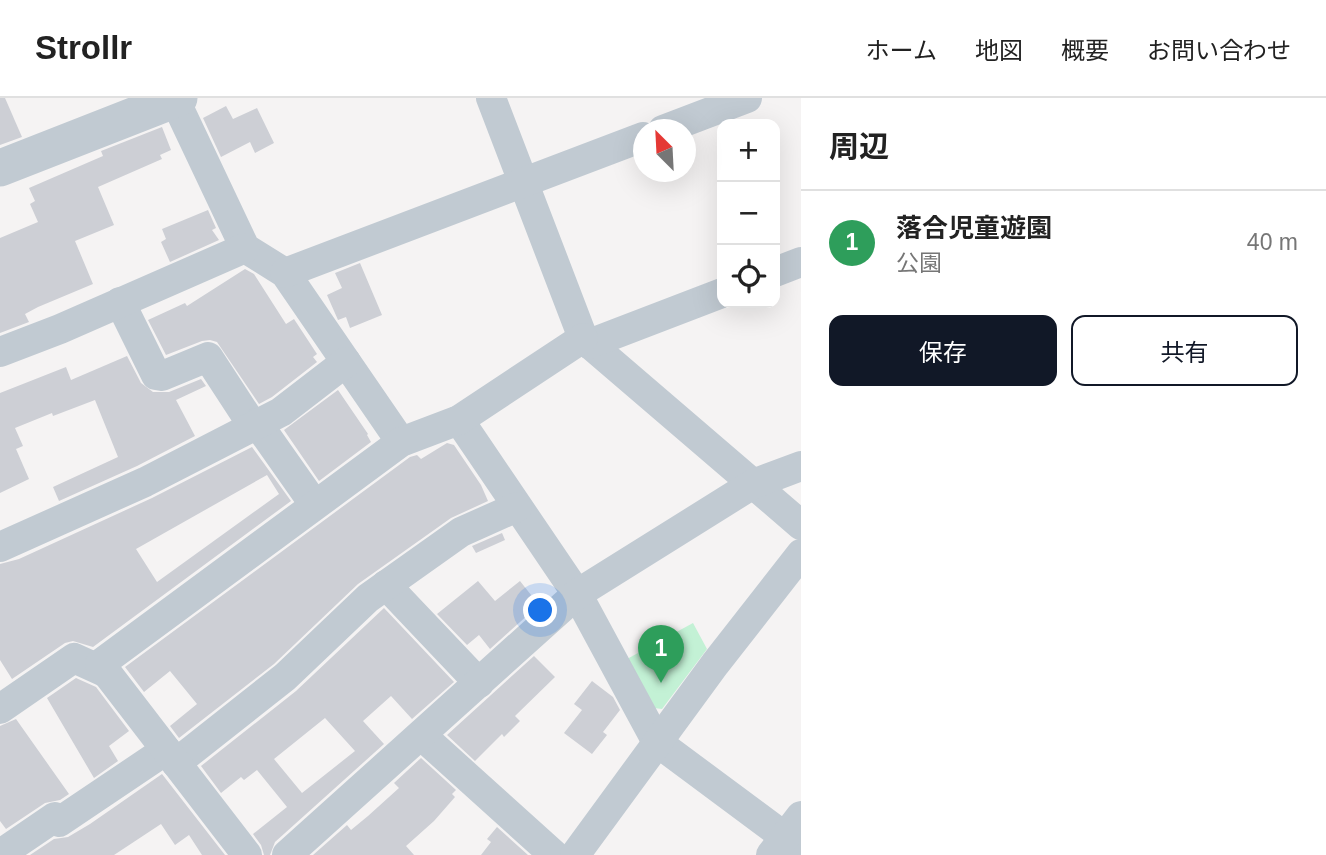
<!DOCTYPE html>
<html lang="ja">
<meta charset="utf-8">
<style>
:root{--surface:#fff;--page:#f2f2f2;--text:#222;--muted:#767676;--line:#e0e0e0;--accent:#111827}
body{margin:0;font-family:Arial,"Noto Sans JP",sans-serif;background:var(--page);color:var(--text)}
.controls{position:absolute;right:21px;top:21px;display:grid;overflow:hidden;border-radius:14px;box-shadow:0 7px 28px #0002}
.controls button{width:63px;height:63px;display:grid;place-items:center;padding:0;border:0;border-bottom:2px solid var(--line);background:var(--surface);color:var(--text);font:35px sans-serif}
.compass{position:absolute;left:633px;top:21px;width:63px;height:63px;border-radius:50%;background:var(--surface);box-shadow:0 7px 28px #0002;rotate:336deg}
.you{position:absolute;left:541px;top:513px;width:24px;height:24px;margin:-18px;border:5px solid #fff;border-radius:50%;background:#1a73e8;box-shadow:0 0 0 10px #1a73e833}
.badge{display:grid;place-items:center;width:46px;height:46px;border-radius:50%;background:var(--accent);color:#fff;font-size:23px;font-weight:700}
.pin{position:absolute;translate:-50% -58px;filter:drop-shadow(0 2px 4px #0008)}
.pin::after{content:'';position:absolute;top:37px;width:24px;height:21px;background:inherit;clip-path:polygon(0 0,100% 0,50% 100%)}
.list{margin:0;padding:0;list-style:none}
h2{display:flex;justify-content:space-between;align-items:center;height:91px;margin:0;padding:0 28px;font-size:30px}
h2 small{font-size:23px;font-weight:400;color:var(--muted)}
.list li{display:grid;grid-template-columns:46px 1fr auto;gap:21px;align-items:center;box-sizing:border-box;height:105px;padding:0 28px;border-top:2px solid var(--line)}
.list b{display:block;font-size:26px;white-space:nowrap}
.list p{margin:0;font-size:23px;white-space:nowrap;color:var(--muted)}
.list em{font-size:23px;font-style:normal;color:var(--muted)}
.actions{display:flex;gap:14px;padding:21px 28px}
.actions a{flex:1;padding:16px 0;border:2px solid var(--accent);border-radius:14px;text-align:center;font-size:24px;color:var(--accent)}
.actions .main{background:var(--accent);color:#fff}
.icon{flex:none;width:38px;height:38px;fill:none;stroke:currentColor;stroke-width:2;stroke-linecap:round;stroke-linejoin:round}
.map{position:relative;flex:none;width:801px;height:757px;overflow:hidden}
header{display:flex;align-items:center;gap:42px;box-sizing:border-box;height:98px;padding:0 35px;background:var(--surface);border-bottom:2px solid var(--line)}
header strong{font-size:33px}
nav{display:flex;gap:38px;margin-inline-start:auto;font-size:24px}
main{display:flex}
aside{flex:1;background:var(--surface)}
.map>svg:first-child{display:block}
.green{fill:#c3f1d5}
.building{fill:#cdcfd5;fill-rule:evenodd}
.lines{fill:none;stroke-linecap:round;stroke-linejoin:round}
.minor{stroke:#c1cad2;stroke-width:30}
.tertiary{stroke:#c1cad2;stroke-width:37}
</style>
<header>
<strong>Strollr</strong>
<nav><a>ホーム</a><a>地図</a><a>概要</a><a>お問い合わせ</a></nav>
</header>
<main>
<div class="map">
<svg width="801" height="757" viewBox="0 0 801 757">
<rect width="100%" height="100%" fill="#f5f3f3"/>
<path class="green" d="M693 525 707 551 662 611 654 610 627 561Z"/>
<g class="building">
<path d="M0 0H5L22 39 0 47Z"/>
<path d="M226 8 233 21 257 10 274 45 255 55 250 44 221 59 203 20Z"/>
<path d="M162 29 171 52 160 57 162 61 98 89 114 127 75 143 93 186 38 209 25 216 29 224 0 235V140L38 124 30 106 35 103 29 90 103 58 101 53Z"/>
<path d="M208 112 216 130 212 132 219 142 170 164 161 144 166 141 162 131Z"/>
<path d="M360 165 382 217 350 230 346 219 338 222 327 197 342 190 335 175Z"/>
<path d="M245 171 254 176 286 226 294 221 317 256 313 259 317 264 272 299 259 306 217 244 210 242 202 243 166 257 148 222 185 205 187 208Z"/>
<path d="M127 258 141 285 153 294H169L201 281 206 288 176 302 195 338 137 368 59 403 53 389 118 359 95 302 53 318 52 315 15 330 23 348 16 351 29 381 0 395V295L66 269 71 282Z"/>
<path d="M338 292 368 336 367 337 371 344 319 383 284 332Z"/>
<path d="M447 345 454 347 481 387 488 403 451 420 358 486 274 566 179 640 170 628 197 606 170 573 144 594 125 569 410 359 417 357 421 361Z"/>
<path d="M252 349 291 403 93 549 73 543 65 545 12 581 0 562V466L19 461 152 400ZM267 377 279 396 157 484 136 451Z"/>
<path d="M502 435 505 442 476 455 472 448Z"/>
<path d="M478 483 495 503 520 483 539 507 490 551 479 537 467 547 437 516Z"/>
<path d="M384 510 454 584 412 621 391 598 363 623 384 646 275 744 270 757H264L261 747 253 736 287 709 257 672 244 682 241 679 221 695 201 668 296 593ZM325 620 355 653 302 695 274 661Z"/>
<path d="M534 558 555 579 515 618 520 623 504 639 502 636 475 663 447 637Z"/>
<path d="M76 580 96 589 129 633 109 648 118 663 94 680 47 600Z"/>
<path d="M592 583 613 599 620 612 603 634 607 637 592 656 564 635 582 612 574 606Z"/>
<path d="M16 621 69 696 60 702 45 705 6 731 0 723V628Z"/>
<path d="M421 660 456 692 452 696 455 699 434 723 406 748 414 757H313L347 727 351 732 368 718 399 690 394 685Z"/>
<path d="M162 676 225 757H202L189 737 175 747 161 726 114 757H30L54 741 68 739 90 726Z"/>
<path d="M497 729 528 757H481L491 744 487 741Z"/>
</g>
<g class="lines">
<g class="minor">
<path d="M174 0 245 150 285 175 401 344"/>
<path d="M491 0 583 240 801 427"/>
<path d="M663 32 747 0"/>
<path d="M775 174 801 164"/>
<path d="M285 175 643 39"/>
<path d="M120 204 156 277 162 278 208 259 253 328"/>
<path d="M589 246 722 195"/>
<path d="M0 254 60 231 245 150"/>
<path d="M459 322 577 496 657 644 801 751"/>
<path d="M257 325 314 406"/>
<path d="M0 449 145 384 281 314 346 264"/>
<path d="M386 487 479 585"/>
<path d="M0 611 74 560 107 575"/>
<path d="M421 637 554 757"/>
<path d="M176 665 285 579 368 500 461 434 517 409"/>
<path d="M8 751 55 719 59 724 166 652"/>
<path d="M247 757 100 566 401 344 459 322 583 240"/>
<path d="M287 757 577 496 753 386 801 368"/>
<path d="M575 757 715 566 801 456"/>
<path d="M771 757 801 718"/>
</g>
<path class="tertiary" d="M0 70 179 0"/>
</g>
</svg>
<div class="controls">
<button>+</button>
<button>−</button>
<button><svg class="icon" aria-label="locate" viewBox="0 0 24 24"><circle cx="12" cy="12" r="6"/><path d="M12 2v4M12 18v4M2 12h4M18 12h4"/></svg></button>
</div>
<svg class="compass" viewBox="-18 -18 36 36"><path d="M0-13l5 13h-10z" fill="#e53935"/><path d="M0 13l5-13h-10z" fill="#767676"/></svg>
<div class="you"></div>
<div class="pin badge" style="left:661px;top:585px;background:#2e9e5b">1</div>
</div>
<aside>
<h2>周辺<small></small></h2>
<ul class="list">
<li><span class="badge" style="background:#2e9e5b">1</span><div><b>落合児童遊園</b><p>公園</p></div><em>40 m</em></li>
</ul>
<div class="actions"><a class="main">保存</a><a>共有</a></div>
</aside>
</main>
